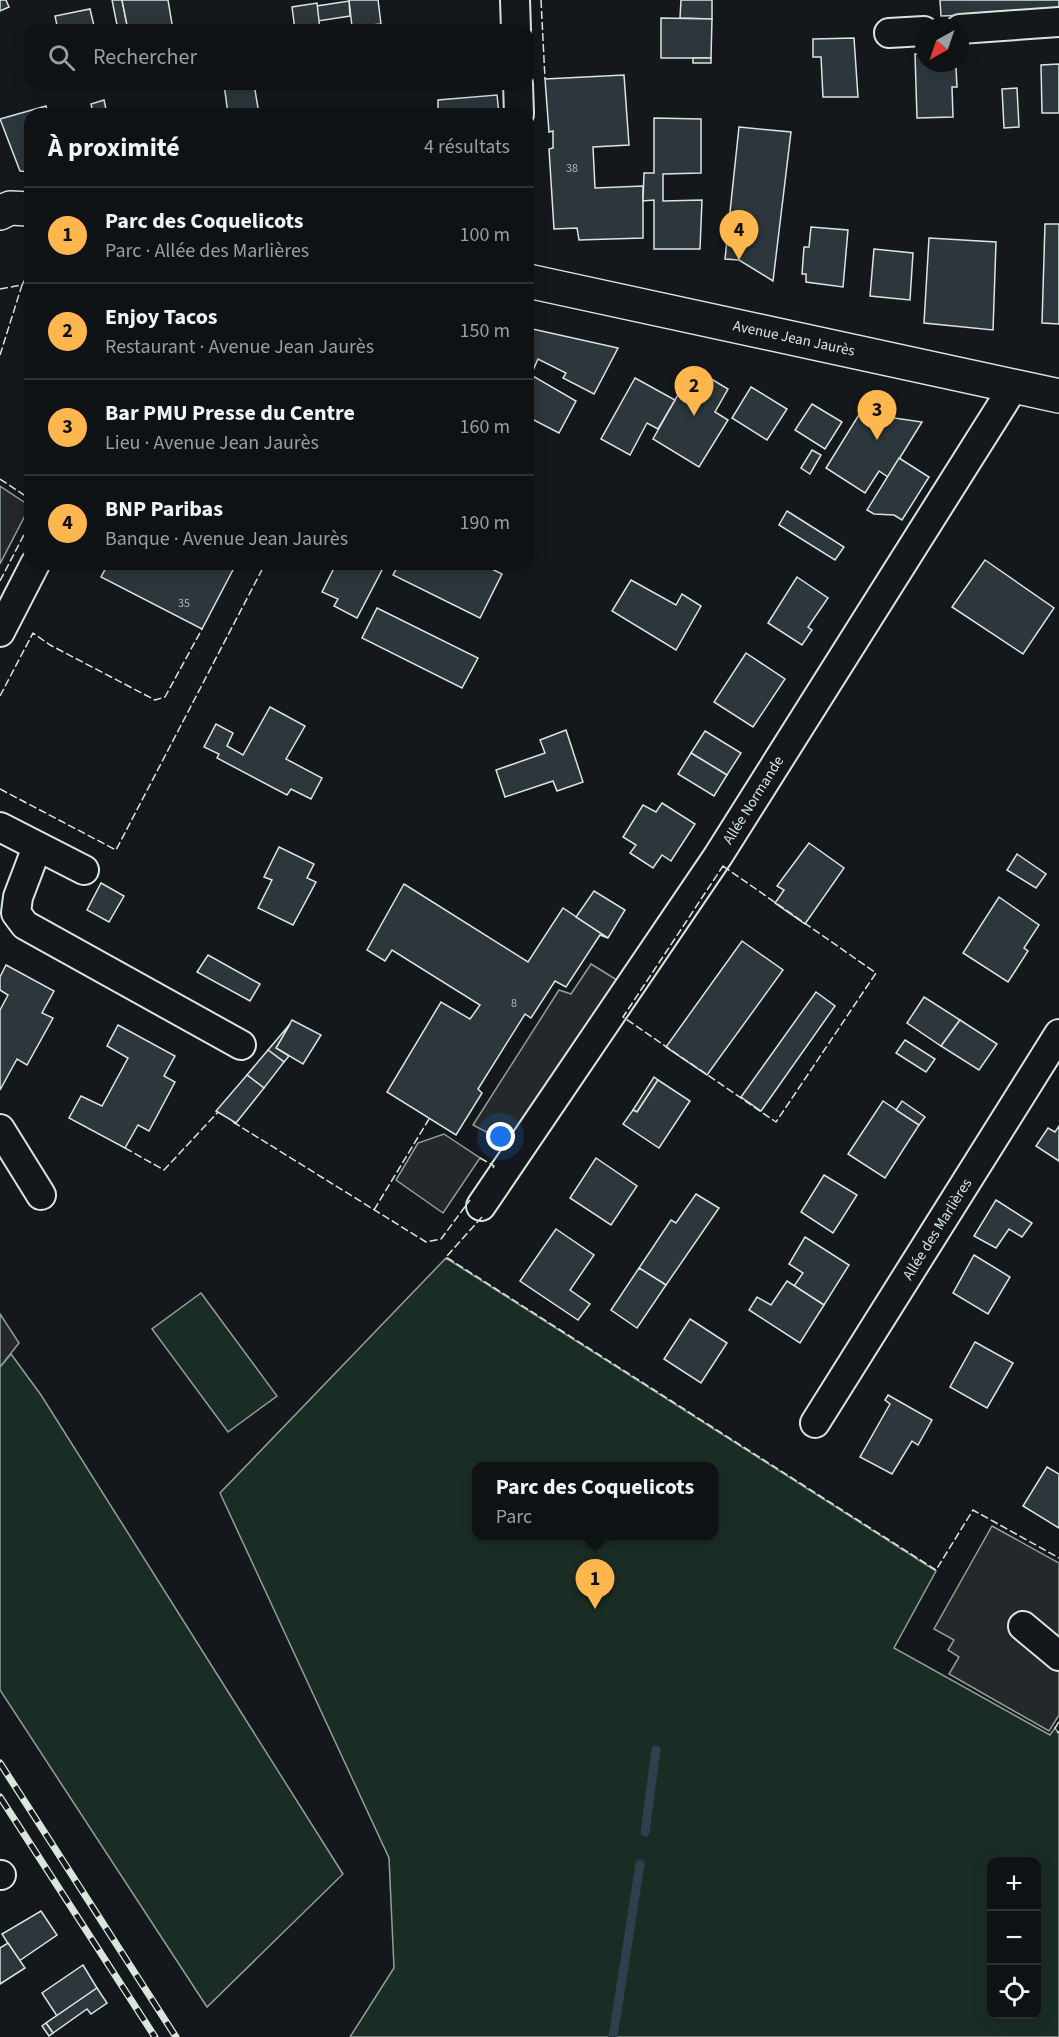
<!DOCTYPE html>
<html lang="fr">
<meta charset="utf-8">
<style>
:root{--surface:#0f1215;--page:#1d2022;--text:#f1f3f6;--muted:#9b9ea0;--line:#2f3234;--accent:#ffb74d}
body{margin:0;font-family:"Source Sans 3",sans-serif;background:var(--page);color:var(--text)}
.controls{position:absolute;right:18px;bottom:18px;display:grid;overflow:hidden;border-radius:12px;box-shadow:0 3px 15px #0003}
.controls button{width:54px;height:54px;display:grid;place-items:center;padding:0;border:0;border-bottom:2px solid var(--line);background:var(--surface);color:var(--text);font:30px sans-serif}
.compass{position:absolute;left:915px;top:18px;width:54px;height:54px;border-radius:50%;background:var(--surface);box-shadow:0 3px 15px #0003;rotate:220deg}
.you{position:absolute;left:501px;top:1137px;width:21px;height:21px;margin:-15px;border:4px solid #fff;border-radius:50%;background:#1a73e8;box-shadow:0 0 0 9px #1a73e833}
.badge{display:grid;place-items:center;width:39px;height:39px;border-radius:50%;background:var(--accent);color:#111;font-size:20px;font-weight:700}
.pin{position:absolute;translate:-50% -50px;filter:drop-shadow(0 2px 3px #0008)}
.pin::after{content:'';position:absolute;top:32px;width:21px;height:18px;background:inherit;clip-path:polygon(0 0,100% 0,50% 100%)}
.popup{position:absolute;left:472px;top:1462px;width:246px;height:78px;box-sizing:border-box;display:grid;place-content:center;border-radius:12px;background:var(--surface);filter:drop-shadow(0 2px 4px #0005);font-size:20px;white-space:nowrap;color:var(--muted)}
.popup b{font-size:22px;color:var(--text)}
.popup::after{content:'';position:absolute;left:50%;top:100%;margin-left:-12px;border:12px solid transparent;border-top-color:var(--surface)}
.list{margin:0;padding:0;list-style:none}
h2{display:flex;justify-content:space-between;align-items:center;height:78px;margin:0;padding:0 24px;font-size:26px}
h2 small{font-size:20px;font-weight:400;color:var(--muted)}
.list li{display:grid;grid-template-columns:39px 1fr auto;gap:18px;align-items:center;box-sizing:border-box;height:96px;padding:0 24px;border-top:2px solid var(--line)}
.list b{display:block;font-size:22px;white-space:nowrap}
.list p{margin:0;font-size:20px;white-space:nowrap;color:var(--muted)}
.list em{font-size:20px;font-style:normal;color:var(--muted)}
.icon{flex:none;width:33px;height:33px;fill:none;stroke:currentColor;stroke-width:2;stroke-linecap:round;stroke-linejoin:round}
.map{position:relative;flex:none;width:1059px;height:2037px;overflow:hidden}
.search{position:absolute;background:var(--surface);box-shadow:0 3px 15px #0003;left:24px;top:24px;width:510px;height:66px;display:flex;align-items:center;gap:15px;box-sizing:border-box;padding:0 21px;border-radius:18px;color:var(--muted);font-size:22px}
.panel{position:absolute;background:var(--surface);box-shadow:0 3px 15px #0003;left:24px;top:108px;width:510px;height:462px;border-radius:18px}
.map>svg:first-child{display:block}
.green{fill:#1a2d24;stroke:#939e99;stroke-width:1.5;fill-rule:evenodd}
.parking{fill:#24282b;stroke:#939e99;stroke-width:1.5}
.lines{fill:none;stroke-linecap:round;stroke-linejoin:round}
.stream{stroke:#2f3f4d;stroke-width:9}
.building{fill:#2c363c;stroke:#d8e6dc;stroke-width:1.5}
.street-casing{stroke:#d8e6dc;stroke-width:32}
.secondary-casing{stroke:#d8e6dc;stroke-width:36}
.street{stroke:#14181c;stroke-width:28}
.secondary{stroke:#14181c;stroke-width:33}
.rail-casing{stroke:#d8e6dc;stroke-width:7}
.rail{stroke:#14181c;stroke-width:4.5;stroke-dasharray:14;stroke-linecap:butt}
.fence{stroke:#d8e6dc;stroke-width:1.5;stroke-dasharray:8 3;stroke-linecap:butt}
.labels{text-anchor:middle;stroke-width:4.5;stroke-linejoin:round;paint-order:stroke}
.number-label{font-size:12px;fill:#adbab4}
.street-label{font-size:15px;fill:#d8e6dc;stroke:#14181c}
</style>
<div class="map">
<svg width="1059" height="2037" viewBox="0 0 1059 2037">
<rect width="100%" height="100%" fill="#14181c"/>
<g class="green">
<path d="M446 1258 936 1571 894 1648 1050 1735 1055 1728 1059 1734V2037H350L394 1968 389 1858 220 1493ZM476 1466H714V1536H476ZM992 1862H1036V2014H992Z"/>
<path d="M201 1293 277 1396 228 1432 152 1329Z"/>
<path d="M11 1354 41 1395 343 1874 207 2007 0 1690V1367Z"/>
</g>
<g class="parking">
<path d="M0 486 30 506 0 564Z"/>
<path d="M591 964 617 980 509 1144 473 1125 559 990 571 994Z"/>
<path d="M444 1134 480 1158 443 1213 396 1180 418 1143Z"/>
<path d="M0 1314 19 1343 0 1367Z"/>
<path d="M992 1526 1059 1563V1715L1049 1731 949 1674 959 1657 948 1650 954 1640 934 1629Z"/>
</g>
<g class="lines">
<g class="stream">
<path d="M645 1832 656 1750"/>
<path d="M613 2037 640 1864"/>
</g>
</g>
<g class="building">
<path d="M0 0H6L9 7 0 11Z"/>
<path d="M112 0H122L128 30H118Z"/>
<path d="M122 0H168L173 30H128Z"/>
<path d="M349 0H378L381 24 352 27Z"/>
<path d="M681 0H712V19L680 18Z"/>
<path d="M940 0H1059V12L941 16Z"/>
<path d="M349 1 350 16 318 21 317 6Z"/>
<path d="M317 3 320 30H295L292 7Z"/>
<path d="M90 9 95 30H58L55 16Z"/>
<path d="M661 18 712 19 711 58H661Z"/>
<path d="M854 38 858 97H823L821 57H813V39Z"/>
<path d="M915 54H924V63H951V68H956L957 87H952L953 117 917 118Z"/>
<rect x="693" y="58" width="18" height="5"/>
<path d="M1059 64V113H1042L1041 65Z"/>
<path d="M624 75 629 145 593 147 595 188 643 186V238L579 240 577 228 554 229 549 149 553 148V131L549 132 545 79Z"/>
<path d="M224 84H254L259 114H228Z"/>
<path d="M299 84H327V85L300 89Z"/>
<path d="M1017 88 1019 127 1004 128 1002 89Z"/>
<path d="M497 95 499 114H438V100Z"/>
<path d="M104 100 107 114H89L93 113 91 104Z"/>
<path d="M46 106 48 114H30V172L20 171 0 119Z"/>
<path d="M654 118 701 119V173L663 174V201L702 200 700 249H654V200L643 201 644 173H654Z"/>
<path d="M739 127 791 132 773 281 739 260 725 259Z"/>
<path d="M1045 224H1059V324L1042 323Z"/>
<path d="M811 227 848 230 843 287 806 282V274H802L804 247H809Z"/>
<path d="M929 238 996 242 993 330 924 323Z"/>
<path d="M874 249 913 253 910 300 870 296Z"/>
<path d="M528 328 618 348 594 394 563 378 566 373 538 359 531 375 576 401 559 433 528 417Z"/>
<path d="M693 368 728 389 715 412 728 420 699 467 653 439Z"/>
<path d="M635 378 675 400 658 429 647 423 630 455 601 439Z"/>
<path d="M751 387 787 409 767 440 732 418Z"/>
<path d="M812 404 842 422 825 449 795 430Z"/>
<path d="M860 413 922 422 888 477 879 471 865 493 826 468Z"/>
<path d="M812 450 821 455 810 474 801 468Z"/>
<path d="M899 458 929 477 902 520 894 515 874 514 867 510Z"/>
<path d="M787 511 844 547 835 560 779 525Z"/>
<path d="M985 560 1054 608 1023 654 952 607Z"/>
<path d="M108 564H236L202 629 101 577Z"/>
<path d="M336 564H375L383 568 357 618 334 606 338 599 322 592Z"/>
<path d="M399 564H482L502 574 480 618 393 575Z"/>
<path d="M797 577 828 598 808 627 812 630 802 645 768 623Z"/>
<path d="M631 580 676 605 682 594 701 606 676 650 612 611Z"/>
<path d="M377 608 478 658 462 688 362 638Z"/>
<path d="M746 653 785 679 753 727 714 702Z"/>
<path d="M270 707 305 726 286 759 322 778 311 799 291 789 287 795 217 758 219 754 204 747 216 724 233 733 227 746 243 755Z"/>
<path d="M566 730 583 782 557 791 553 781 505 797 496 770 545 753 540 740Z"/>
<path d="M705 731 741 753 727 775 691 753Z"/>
<path d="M691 753 727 775 714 796 678 774Z"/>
<path d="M662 803 695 824 671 861 662 855 653 868 630 853 636 845 623 837 643 805 656 812Z"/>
<path d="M809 843 844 868 805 924 775 903 784 890 777 886Z"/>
<path d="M279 847 314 864 307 878 316 882 293 925 258 908 272 880 264 877Z"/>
<path d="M1017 854 1046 874 1036 888 1007 870Z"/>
<path d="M101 883 124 896 109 922 87 910Z"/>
<path d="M404 884 528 962 563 908 608 938 600 935 566 987 555 981 531 1018 525 1014 478 1089 482 1093 456 1135 387 1092 441 1002 470 1019 480 1005 392 950 385 961 367 950Z"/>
<path d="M594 891 625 910 608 938 576 917Z"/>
<path d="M999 897 1039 925 1024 948 1028 951 1008 982 963 953Z"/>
<path d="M742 941 783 970 707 1075 666 1047Z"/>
<path d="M208 955 260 984 250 1001 197 972Z"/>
<path d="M6 965 54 991 42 1013 53 1018 27 1065 17 1059 0 1090V1010L8 995 0 990V977Z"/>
<path d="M816 992 835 1006 761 1111 741 1097Z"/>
<path d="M924 997 960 1020 941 1046 907 1023Z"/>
<path d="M292 1020 321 1035 303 1064 276 1048Z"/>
<path d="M960 1020 997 1044 979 1070 941 1046Z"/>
<path d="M290 1024 276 1048 289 1056 284 1062 268 1050Z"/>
<path d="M118 1025 175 1056 164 1076 175 1082 149 1131 138 1125 125 1148 69 1118 81 1096 102 1106 128 1058 107 1046Z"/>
<path d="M905 1040 935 1059 926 1072 896 1053Z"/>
<path d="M268 1050 284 1062 264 1088 247 1075Z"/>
<path d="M247 1075 264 1088 236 1123 216 1111Z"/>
<path d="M654 1077 658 1080 637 1112 633 1110Z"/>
<path d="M658 1080 690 1101 659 1148 623 1124 633 1110 637 1112Z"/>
<path d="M883 1101 919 1125 885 1178 848 1154Z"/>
<path d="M902 1101 925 1117 919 1125 896 1110Z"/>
<path d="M1059 1126V1161L1036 1146 1048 1128 1055 1132Z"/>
<path d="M596 1158 637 1186 611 1225 570 1198Z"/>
<path d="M824 1175 857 1195 833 1233 801 1212Z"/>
<path d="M696 1194 719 1208 666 1285 639 1268 671 1220 676 1223Z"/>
<path d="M996 1200 1032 1223 1022 1237 1009 1229 996 1248 974 1236Z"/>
<path d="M556 1229 594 1255 570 1290 590 1304 578 1320 520 1281Z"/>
<path d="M805 1237 849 1265 824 1305 794 1286 803 1273 789 1264Z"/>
<path d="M974 1255 1010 1277 988 1314 953 1293Z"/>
<path d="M639 1268 666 1285 637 1328 611 1310Z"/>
<path d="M787 1281 824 1305 800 1343 749 1310 757 1297 771 1305Z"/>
<path d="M690 1319 727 1343 701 1383 664 1359Z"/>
<path d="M975 1342 1013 1363 987 1408 950 1387Z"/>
<path d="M888 1395 932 1420 918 1445 912 1441 892 1474 860 1457 890 1404 885 1400Z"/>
<path d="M1047 1467 1059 1474V1528L1023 1506Z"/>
<path d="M41 1911 57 1935 19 1961 2 1934Z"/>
<path d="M8 1943 25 1968 0 1984V1948Z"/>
<path d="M83 1965 97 1988 57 2016 42 1993Z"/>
<path d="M97 1988 107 2003 91 2014 87 2009 53 2033 46 2023Z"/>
<path d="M46 2023 53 2033 49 2036 42 2026Z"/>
</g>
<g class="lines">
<g class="street-casing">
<g id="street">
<path d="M515 0 516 30"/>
<path d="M960 29 1059 22"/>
<path d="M889 33 924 31"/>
<path d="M518 84 519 114"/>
<path d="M0 632 35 564"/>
<path d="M0 827 84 870"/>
<path d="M37 847 18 897 16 913 25 925 241 1045"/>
<path d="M0 1129 41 1195"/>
<path d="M481 1206 718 856 1014 386"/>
<path d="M815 1423 1059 1034"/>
<path d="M1023 1626 1059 1656"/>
<path d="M0 1875H1"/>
</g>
</g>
<g class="secondary-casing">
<g id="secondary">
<path d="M0 213 10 208 30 209"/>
<path d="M528 281 1059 396"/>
</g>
</g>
<use href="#street" class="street"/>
<use href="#secondary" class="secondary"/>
<g class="rail-casing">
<g id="rail">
<path d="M0 1763 176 2037"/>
<path d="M0 1797 155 2037"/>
</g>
</g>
<use href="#rail" class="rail"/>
<g class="fence">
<path d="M541 0 545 79"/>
<path d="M0 289 22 285 30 270"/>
<path d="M0 355 22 285"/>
<path d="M0 479 30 499"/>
<path d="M0 581 30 523"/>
<path d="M0 696 33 633 50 645 155 700 165 697 202 629"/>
<path d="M0 789 116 850 265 564"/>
<path d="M723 866 876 973 776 1122 623 1017Z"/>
<path d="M233 1122 426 1242 441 1239 470 1200"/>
<path d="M125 1148 164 1170 218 1112"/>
<path d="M480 1158 494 1166 493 1168"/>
<path d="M374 1210 429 1119"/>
<path d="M482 1217 446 1257 936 1570 973 1510 1059 1558"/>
<path d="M1059 1722 1055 1728 1059 1733"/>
</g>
</g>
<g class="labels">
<g class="number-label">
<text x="572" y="172">38</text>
<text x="184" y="607">35</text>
<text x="514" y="1007">8</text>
</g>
<g class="street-label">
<text transform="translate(794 338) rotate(12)" y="5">Avenue Jean Jaurès</text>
<text transform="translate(753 800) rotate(-58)" y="5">Allée Normande</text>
<text transform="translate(937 1229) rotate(-58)" y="5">Allée des Marlières</text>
</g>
</g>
</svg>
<div class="controls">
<button>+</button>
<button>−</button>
<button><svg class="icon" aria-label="locate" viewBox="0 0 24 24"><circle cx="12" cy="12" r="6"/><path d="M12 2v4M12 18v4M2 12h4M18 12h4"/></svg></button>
</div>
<svg class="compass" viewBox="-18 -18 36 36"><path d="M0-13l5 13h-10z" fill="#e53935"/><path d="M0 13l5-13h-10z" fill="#9b9ea0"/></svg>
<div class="you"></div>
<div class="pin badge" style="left:595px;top:1609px">1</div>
<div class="popup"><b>Parc des Coquelicots</b>Parc</div>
<div class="pin badge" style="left:694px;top:416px">2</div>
<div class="pin badge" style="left:877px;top:440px">3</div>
<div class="pin badge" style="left:739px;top:260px">4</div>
<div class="search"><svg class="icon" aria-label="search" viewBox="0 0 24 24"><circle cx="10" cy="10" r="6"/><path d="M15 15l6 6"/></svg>Rechercher</div>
<section class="panel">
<h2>À proximité<small>4 résultats</small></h2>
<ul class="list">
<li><span class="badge">1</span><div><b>Parc des Coquelicots</b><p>Parc · Allée des Marlières</p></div><em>100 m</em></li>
<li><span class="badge">2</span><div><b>Enjoy Tacos</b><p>Restaurant · Avenue Jean Jaurès</p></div><em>150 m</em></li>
<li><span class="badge">3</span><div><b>Bar PMU Presse du Centre</b><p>Lieu · Avenue Jean Jaurès</p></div><em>160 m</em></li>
<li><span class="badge">4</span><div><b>BNP Paribas</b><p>Banque · Avenue Jean Jaurès</p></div><em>190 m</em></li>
</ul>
</section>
</div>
